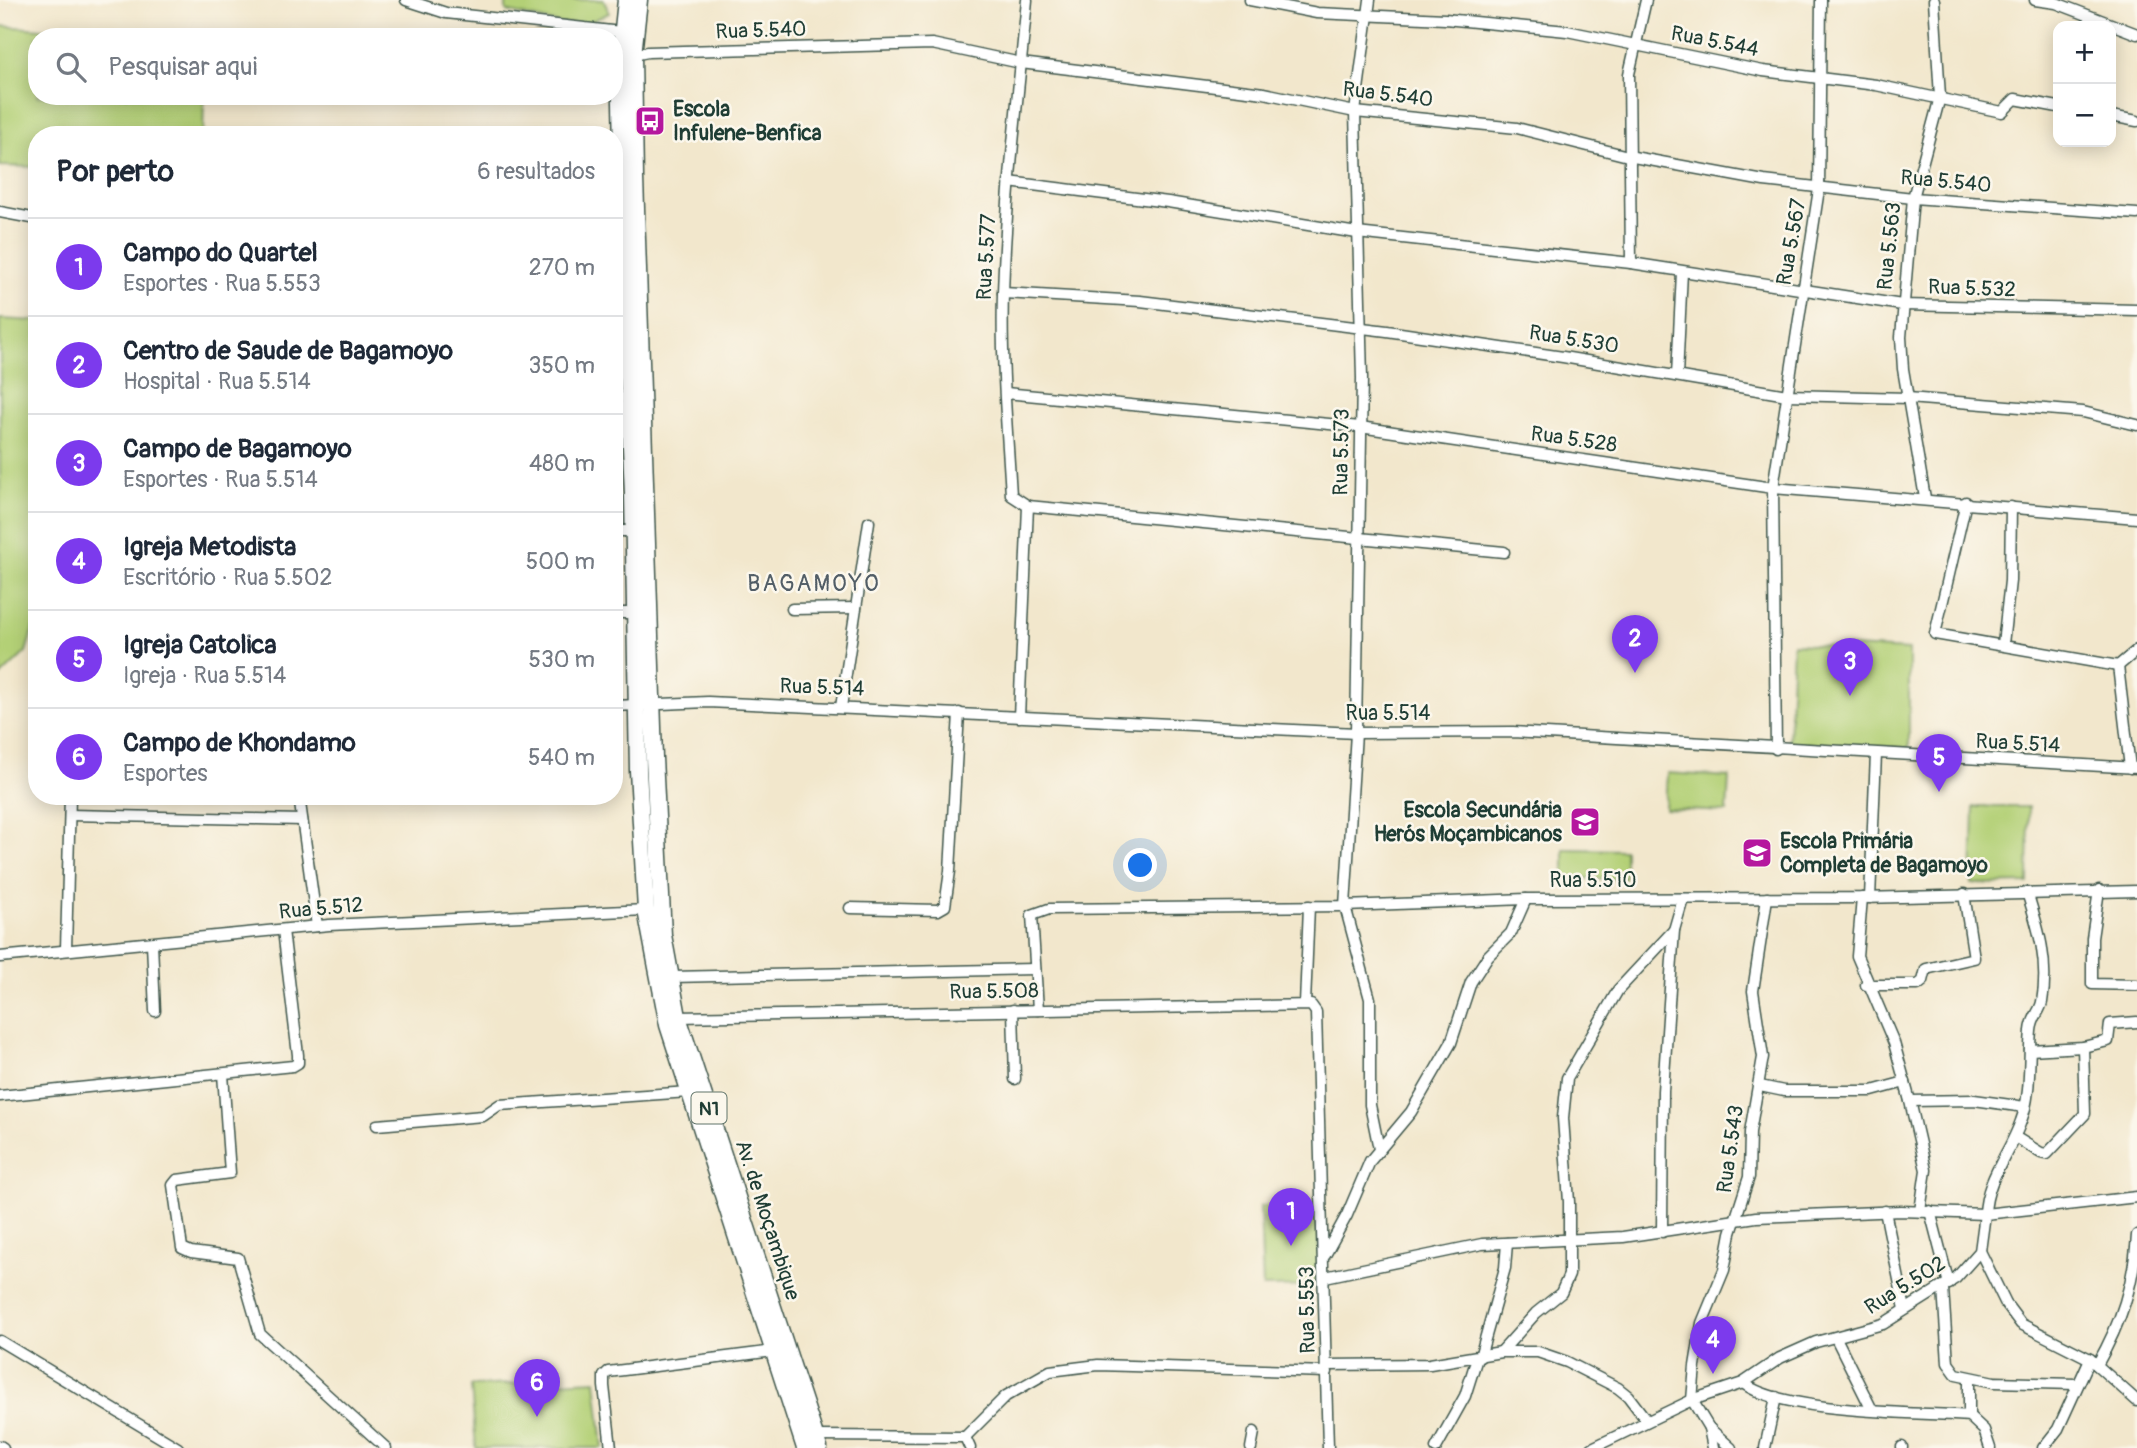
<!DOCTYPE html>
<html lang="pt">
<meta charset="utf-8">
<style>
:root{--surface:#fff;--page:#f6f6f7;--text:#1f2937;--muted:#747a83;--line:#e0e1e3;--accent:#7c3aed}
body{margin:0;font-family:Pangolin,sans-serif;background:var(--page);color:var(--text)}
.controls{position:absolute;right:21px;top:21px;display:grid;overflow:hidden;border-radius:14px;box-shadow:0 4px 18px #0003}
.controls button{width:63px;height:63px;display:grid;place-items:center;padding:0;border:0;border-bottom:2px solid var(--line);background:var(--surface);color:var(--text);font:35px sans-serif}
.you{position:absolute;left:1141px;top:866px;width:24px;height:24px;margin:-18px;border:5px solid #fff;border-radius:50%;background:#1a73e8;box-shadow:0 0 0 10px #1a73e833}
.badge{display:grid;place-items:center;width:46px;height:46px;border-radius:50%;background:var(--accent);color:#fff;font-size:23px;font-weight:700}
.pin{position:absolute;translate:-50% -58px;filter:drop-shadow(0 2px 4px #0008)}
.pin::after{content:'';position:absolute;top:37px;width:24px;height:21px;background:inherit;clip-path:polygon(0 0,100% 0,50% 100%)}
.list{margin:0;padding:0;list-style:none}
h2{display:flex;justify-content:space-between;align-items:center;height:91px;margin:0;padding:0 28px;font-size:30px}
h2 small{font-size:23px;font-weight:400;color:var(--muted)}
.list li{display:grid;grid-template-columns:46px 1fr auto;gap:21px;align-items:center;box-sizing:border-box;height:98px;padding:0 28px;border-top:2px solid var(--line)}
.list b{display:block;font-size:26px;white-space:nowrap}
.list p{margin:0;font-size:23px;white-space:nowrap;color:var(--muted)}
.list em{font-size:23px;font-style:normal;color:var(--muted)}
.icon{flex:none;width:38px;height:38px;fill:none;stroke:currentColor;stroke-width:2;stroke-linecap:round;stroke-linejoin:round}
.map{position:relative;flex:none;width:2137px;height:1448px;overflow:hidden}
.search{position:absolute;background:var(--surface);box-shadow:0 4px 18px #0003;left:28px;top:28px;width:595px;height:77px;display:flex;align-items:center;gap:18px;box-sizing:border-box;padding:0 24px;border-radius:28px;color:var(--muted);font-size:26px}
.panel{position:absolute;background:var(--surface);box-shadow:0 4px 18px #0003;left:28px;top:126px;width:595px;height:679px;border-radius:28px}
.map>svg:first-child{display:block}
.green{fill:#b3d076;stroke:#698655;stroke-width:2}
.lines{fill:none;stroke-linecap:round;stroke-linejoin:round}
.minor-casing{stroke:#3f564b;stroke-width:13}
.trunk-casing{stroke:#3f564b;stroke-width:19}
.minor{stroke:#fff;stroke-width:10}
.trunk{stroke:#fff;stroke-width:16}
.labels{text-anchor:middle;stroke-width:5;stroke-linejoin:round;paint-order:stroke}
.shield{fill:#fbf7ec;stroke:#61756b;stroke-width:2}
.shield-label{font-size:19px;font-weight:bold;fill:#1f3d34}
.street-label{font-size:21px;fill:#1f3d34;stroke:#fbf7ec}
.poi-label{font-size:21px;font-weight:bold;fill:#1f3d34;stroke:#fbf7ec;text-anchor:start}
.neighbourhood-label{font-size:23px;letter-spacing:2px;fill:#525e67;stroke:#fbf7ec}
</style>
<div class="map">
<svg width="2137" height="1448" viewBox="0 0 2137 1448">
<rect width="100%" height="100%" fill="#fbf7ec"/>
<filter id="ink" filterUnits="userSpaceOnUse"><feTurbulence type="fractalNoise" baseFrequency=".0143" numOctaves="2"/><feDisplacementMap in="SourceGraphic" scale="14" xChannelSelector="R" yChannelSelector="G"/><feConvolveMatrix kernelMatrix="1 2 1 2 8 2 1 2 1" color-interpolation-filters="sRGB"/></filter>
<filter id="wash" filterUnits="userSpaceOnUse"><feTurbulence type="fractalNoise" baseFrequency=".00686" numOctaves="4" result="noise"/><feDisplacementMap in="SourceGraphic" scale="28" xChannelSelector="R" yChannelSelector="G"/><feGaussianBlur stdDeviation="1.57" result="paint"/><feColorMatrix in="noise" values="0 0 0 0 0 0 0 0 0 0 0 0 0 0 0 0 0 1.4 0 .05"/><feComposite in="paint" operator="in"/></filter>
<g filter="url(#wash)">
<rect width="100%" height="100%" fill="#f2e7cc"/>
<g class="green">
<path d="M506 0H604L609 13 588 23 561 24 506 11Z"/>
<path d="M0 26 149 37H37V96H204L203 135H37V167L0 166Z"/>
<path d="M0 319 37 321V615L26 652 0 677Z"/>
<path d="M1793 644 1909 650V748L1789 743Z"/>
<path d="M1667 773 1729 777 1727 812 1665 809Z"/>
<path d="M1974 807H2029L2028 883 1972 884Z"/>
<path d="M1564 849 1625 850V879L1564 878Z"/>
<path d="M1319 1205 1321 1286 1263 1287 1260 1206Z"/>
<path d="M596 1380 603 1448H476L471 1386Z"/>
</g>
</g>
<g filter="url(#ink)">
<g class="lines">
<g class="minor-casing">
<g id="minor">
<path d="M406 0 446 13 621 32"/>
<path d="M1027 0C1018 97 1006 195 1003 293 1001 360 1007 428 1011 495L1028 506 1504 552"/>
<path d="M1250 0 1317 13 1445 19 1567 31 1763 71 1876 85 2002 112 2015 99 2058 107"/>
<path d="M1370 0 1355 112 1362 378 1356 733 1345 906 1370 999V1105L1379 1149"/>
<path d="M2035 0 2056 3 2137 34"/>
<path d="M633 55 648 52 932 44 1021 63 1264 93 1355 112 1517 128 1628 156 1764 181 1913 198 2137 214"/>
<path d="M2111 116 2137 121"/>
<path d="M1009 182 1168 202 1357 233 1631 263 1902 305 2137 310"/>
<path d="M0 212 37 219"/>
<path d="M1631 263 1629 74 1646 0"/>
<path d="M1003 293 1140 301 1387 331 1563 357 1787 395 1908 398 2083 412 2137 425"/>
<path d="M1677 376 1682 272"/>
<path d="M1006 393 1360 427 1773 488 2137 518"/>
<path d="M1925 498 1903 369 1901 337 1913 198 1940 97 1934 0"/>
<path d="M1966 502 1935 634 2118 666"/>
<path d="M614 531H634"/>
<path d="M792 609 856 608"/>
<path d="M614 613H636"/>
<path d="M2003 644 2010 581 2011 507"/>
<path d="M2118 666 2130 768"/>
<path d="M2118 666 2137 650"/>
<path d="M614 706 708 702 1356 733 1513 732 2137 768"/>
<path d="M841 707 869 522"/>
<path d="M1019 717 1028 506"/>
<path d="M1776 749 1773 488 1819 189 1821 0"/>
<path d="M299 796 317 926"/>
<path d="M70 815 302 820"/>
<path d="M2099 890 2092 938V984L2137 985"/>
<path d="M1862 898 1857 956 1894 1043 1910 1101 1926 1170 1920 1211"/>
<path d="M1870 898 1876 754"/>
<path d="M850 908 938 910 945 906 950 871 959 713"/>
<path d="M152 943 155 1011"/>
<path d="M66 949 70 796"/>
<path d="M0 957 329 925 646 910"/>
<path d="M672 977 1035 969"/>
<path d="M1866 985H1918L1923 981 1926 969 1974 958 1964 894"/>
<path d="M1305 1004 1309 906"/>
<path d="M1013 1010 1015 1079"/>
<path d="M1038 1010 1032 915 1049 909 1345 906 1526 899 1862 898 2137 891"/>
<path d="M678 1017 1311 1005 1316 1012 1328 1448"/>
<path d="M2030 1050 2083 1047 2108 1041 2110 1024 2137 1022"/>
<path d="M223 1074 230 1173 177 1180 173 1185 182 1248 191 1252 238 1258 260 1334 386 1448"/>
<path d="M1760 1086 1784 1091H1872L1905 1082"/>
<path d="M0 1096 293 1066 298 1063V1055L283 930"/>
<path d="M1910 1101 1974 1100 2025 1107"/>
<path d="M377 1125 483 1116 499 1105 689 1092"/>
<path d="M2015 1137 2041 1153 2047 1154 2085 1114 2083 1047"/>
<path d="M1885 1211 1905 1309"/>
<path d="M1930 1211 1949 1284"/>
<path d="M1662 1232 1663 1091 1674 930 1683 899"/>
<path d="M1980 1251 2006 1304 2021 1324 2090 1359 2137 1401"/>
<path d="M1325 1255 1347 1215 1370 1161 1411 1112 1451 1043 1471 982 1488 956 1511 933 1526 899"/>
<path d="M1325 1277 1482 1244 1623 1237 1756 1217 1901 1211 1985 1214C1986 1179 2010 1153 2021 1121 2032 1093 2028 1060 2031 1031 2032 1017 2040 1012 2042 1002 2049 962 2039 930 2027 892"/>
<path d="M1943 1288 1948 1363 1956 1374 1994 1382 2076 1384"/>
<path d="M1836 1338 1872 1410"/>
<path d="M0 1341 178 1448"/>
<path d="M1501 1352 1536 1313 1561 1293 1569 1275V1202L1563 1118 1567 1078 1618 990 1674 930"/>
<path d="M1480 1357 1505 1268 1507 1243"/>
<path d="M1327 1365 1430 1364 1501 1352H1538L1567 1362 1618 1388 1628 1396 1647 1421"/>
<path d="M2097 1365C2121 1323 2134 1284 2137 1235"/>
<path d="M1969 1378V1416"/>
<path d="M1743 1383C1784 1414 1915 1412 1969 1416L1984 1430 1990 1448"/>
<path d="M1709 1428 1713 1448"/>
<path d="M815 1436 965 1437 1006 1396 1050 1371 1098 1365 1327 1372"/>
<path d="M965 1437 970 1448"/>
<path d="M0 1446 3 1448"/>
<path d="M1902 1447V1448"/>
<path d="M611 1448 604 1386V1376L608 1372 774 1351"/>
<path d="M1251 1448 1254 1432"/>
<path d="M1436 1448 1465 1396 1477 1358"/>
<path d="M1592 1448 1692 1400 1743 1383 1780 1358 1816 1342 1883 1324 1956 1278 1980 1251 1985 1214 2137 1197"/>
<path d="M1731 1448 1709 1428 1692 1400 1695 1366 1702 1323 1724 1270 1731 1233 1749 1177 1750 1132 1763 1057 1753 991 1767 898"/>
<path d="M1765 1448 1776 1397"/>
<path d="M2043 1448 2058 1429 2090 1359"/>
</g>
</g>
<g class="trunk-casing">
<g id="trunk">
<path d="M626 0 620 58 626 329 633 494 638 771 646 910 668 1025 805 1448"/>
<path d="M639 0 633 55 635 178 654 758 663 935 678 1017 819 1448"/>
</g>
</g>
<use href="#minor" class="minor"/>
<use href="#trunk" class="trunk"/>
</g>
</g>
<defs>
<g id="bus-square" transform="scale(1.575)"><rect x="-9" y="-9" width="18" height="18" rx="4" fill="#b5179e" stroke="#fbf7ec"/><path d="M-5-6H5V4H4V6H2V4H-2V6H-4V4H-5ZM-3.5-4V0h7V-4ZM-3.5 1.2v1.5H-2V1.2ZM2 1.2v1.5H3.5V1.2Z" fill="#fff"/></g>
<g id="school-square" transform="scale(1.575)"><rect x="-9" y="-9" width="18" height="18" rx="4" fill="#b5179e" stroke="#fbf7ec"/><path d="M0-5L7-2L0 1L-7-2ZM-4 1L0 2.5L4 1V4Q0 6-4 4Z" fill="#fff"/></g>
</defs>
<g fill-rule="evenodd">
<use href="#bus-square" x="650" y="121"/>
<use href="#school-square" x="1585" y="822"/>
<use href="#school-square" x="1757" y="853"/>
</g>
<g class="labels">
<rect class="shield" x="691.5" y="1092.5" width="35" height="31" rx="5"/>
<g class="shield-label">
<text x="709" y="1115">N1</text>
</g>
<g class="street-label">
<text transform="translate(761 30) rotate(-2)" y="7">Rua 5.540</text>
<text transform="translate(1715 41) rotate(11)" y="7">Rua 5.544</text>
<text transform="translate(1388 94) rotate(7)" y="7">Rua 5.540</text>
<text transform="translate(1946 181) rotate(5)" y="7">Rua 5.540</text>
<text transform="translate(1791 242) rotate(-80)" y="7">Rua 5.567</text>
<text transform="translate(1889 246) rotate(-84)" y="7">Rua 5.563</text>
<text transform="translate(986 257) rotate(-87)" y="7">Rua 5.577</text>
<text transform="translate(1972 288) rotate(2)" y="7">Rua 5.532</text>
<text transform="translate(1574 339) rotate(9)" y="7">Rua 5.530</text>
<text transform="translate(1574 439) rotate(8)" y="7">Rua 5.528</text>
<text transform="translate(1341 452) rotate(-89)" y="7">Rua 5.573</text>
<text transform="translate(822 687) rotate(2)" y="7">Rua 5.514</text>
<text x="1388" y="720">Rua 5.514</text>
<text transform="translate(2018 743) rotate(3)" y="7">Rua 5.514</text>
<text x="1593" y="887">Rua 5.510</text>
<text transform="translate(321 908) rotate(-5)" y="7">Rua 5.512</text>
<text transform="translate(994 991) rotate(-1)" y="7">Rua 5.508</text>
<text transform="translate(1730 1149) rotate(-82)" y="7">Rua 5.543</text>
<text transform="translate(768 1220) rotate(72)" y="7">Av. de Moçambique</text>
<text transform="translate(1905 1285) rotate(-32)" y="7">Rua 5.502</text>
<text transform="translate(1307 1310) rotate(-91)" y="7">Rua 5.553</text>
</g>
<g class="poi-label">
<text x="673" y="116">Escola<tspan x="673" dy="24">Infulene-Benfica</tspan></text>
<text x="1562" y="817" text-anchor="end">Escola Secundária<tspan x="1562" dy="24">Herós Moçambicanos</tspan></text>
<text x="1780" y="848">Escola Primária<tspan x="1780" dy="24">Completa de Bagamoyo</tspan></text>
</g>
<g class="neighbourhood-label">
<text x="814" y="591">BAGAMOYO</text>
</g>
</g>
</svg>
<div class="controls">
<button>+</button>
<button>−</button>
</div>
<div class="you"></div>
<div class="pin badge" style="left:1291px;top:1246px">1</div>
<div class="pin badge" style="left:1635px;top:673px">2</div>
<div class="pin badge" style="left:1850px;top:696px">3</div>
<div class="pin badge" style="left:1713px;top:1374px">4</div>
<div class="pin badge" style="left:1939px;top:792px">5</div>
<div class="pin badge" style="left:537px;top:1417px">6</div>
<div class="search"><svg class="icon" aria-label="search" viewBox="0 0 24 24"><circle cx="10" cy="10" r="6"/><path d="M15 15l6 6"/></svg>Pesquisar aqui</div>
<section class="panel">
<h2>Por perto<small>6 resultados</small></h2>
<ul class="list">
<li><span class="badge">1</span><div><b>Campo do Quartel</b><p>Esportes · Rua 5.553</p></div><em>270 m</em></li>
<li><span class="badge">2</span><div><b>Centro de Saude de Bagamoyo</b><p>Hospital · Rua 5.514</p></div><em>350 m</em></li>
<li><span class="badge">3</span><div><b>Campo de Bagamoyo</b><p>Esportes · Rua 5.514</p></div><em>480 m</em></li>
<li><span class="badge">4</span><div><b>Igreja Metodista</b><p>Escritório · Rua 5.502</p></div><em>500 m</em></li>
<li><span class="badge">5</span><div><b>Igreja Catolica</b><p>Igreja · Rua 5.514</p></div><em>530 m</em></li>
<li><span class="badge">6</span><div><b>Campo de Khondamo</b><p>Esportes</p></div><em>540 m</em></li>
</ul>
</section>
</div>
